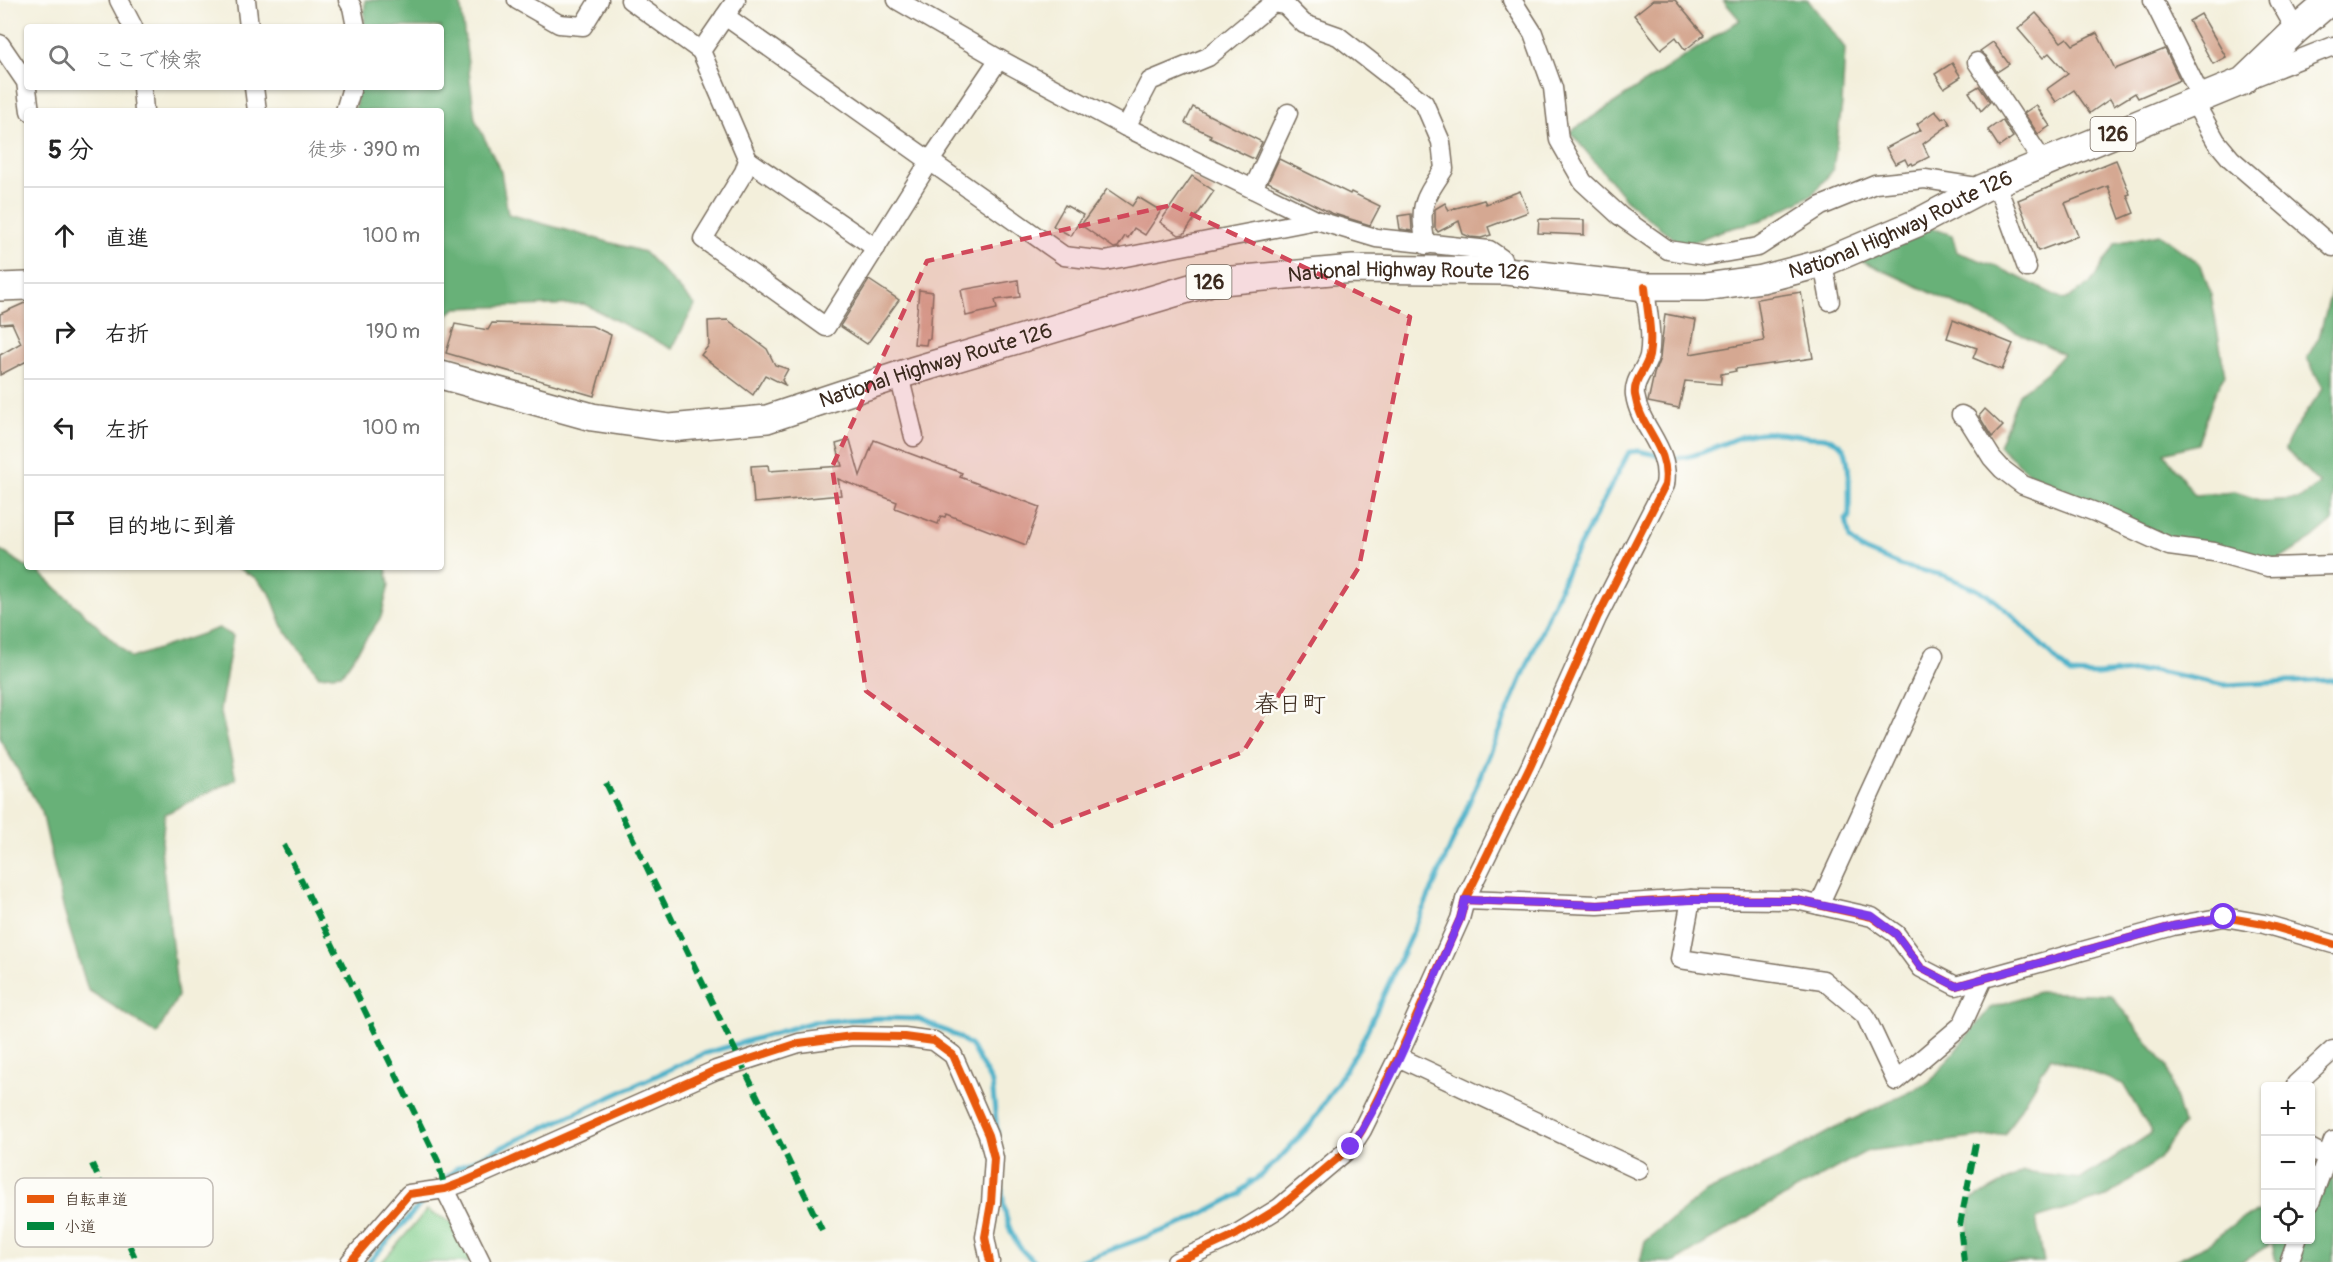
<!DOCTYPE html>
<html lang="ja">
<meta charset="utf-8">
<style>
:root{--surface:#fff;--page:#f2f2f2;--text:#222;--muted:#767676;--line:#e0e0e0}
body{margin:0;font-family:Pangolin,"Klee One",sans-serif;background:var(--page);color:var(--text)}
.controls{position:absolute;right:18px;bottom:18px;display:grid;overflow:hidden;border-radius:6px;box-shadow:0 2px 4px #0004}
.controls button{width:54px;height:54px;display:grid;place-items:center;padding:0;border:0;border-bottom:2px solid var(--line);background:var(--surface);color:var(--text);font:30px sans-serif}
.stop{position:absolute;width:18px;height:18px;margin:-14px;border:4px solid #7c3aed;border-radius:50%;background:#fff}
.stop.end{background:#7c3aed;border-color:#fff;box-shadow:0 2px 6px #0008}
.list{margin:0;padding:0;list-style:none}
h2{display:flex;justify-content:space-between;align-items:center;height:78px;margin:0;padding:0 24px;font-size:26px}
h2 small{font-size:20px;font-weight:400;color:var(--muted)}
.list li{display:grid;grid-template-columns:39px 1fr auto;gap:18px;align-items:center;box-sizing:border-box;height:96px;padding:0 24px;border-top:2px solid var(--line)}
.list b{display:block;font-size:22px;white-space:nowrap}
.list em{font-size:20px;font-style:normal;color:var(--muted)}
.icon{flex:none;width:33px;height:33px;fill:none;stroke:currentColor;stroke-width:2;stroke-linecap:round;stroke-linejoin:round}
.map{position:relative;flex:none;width:2333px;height:1262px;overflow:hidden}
.search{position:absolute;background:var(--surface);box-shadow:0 2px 4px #0004;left:24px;top:24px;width:420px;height:66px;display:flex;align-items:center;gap:15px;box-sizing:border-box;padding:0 21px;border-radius:6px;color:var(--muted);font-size:22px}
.panel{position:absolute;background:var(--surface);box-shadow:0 2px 4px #0004;left:24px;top:108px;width:420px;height:462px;border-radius:6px}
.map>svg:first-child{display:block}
.green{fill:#81ce8d;stroke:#5e7c56;stroke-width:1.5}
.forest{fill:#68b178;stroke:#526e4b;stroke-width:1.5}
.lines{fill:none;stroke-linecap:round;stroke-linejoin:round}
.stream{stroke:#4ab1c9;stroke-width:5}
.building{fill:#d5a892}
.minor-casing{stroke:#7b6f60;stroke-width:21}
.highway-casing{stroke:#7b6f60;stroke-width:30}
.minor{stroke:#fff;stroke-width:18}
.highway{stroke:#fff;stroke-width:27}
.quiet{stroke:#00873e;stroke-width:6;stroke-dasharray:12 6;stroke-linecap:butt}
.cycleway-casing{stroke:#fdfcf7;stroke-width:11}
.cycleway{stroke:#e8590c;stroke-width:8}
.route{stroke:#7c3aed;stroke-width:8}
.marked{fill:#d1495b;fill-opacity:0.2;stroke:#d1495b;stroke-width:4.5;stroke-dasharray:12 8;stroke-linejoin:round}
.labels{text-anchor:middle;stroke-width:5;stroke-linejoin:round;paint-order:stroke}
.shield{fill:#fdfcf7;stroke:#75695f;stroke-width:1.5}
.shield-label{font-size:20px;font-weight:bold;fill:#3b2a1e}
.street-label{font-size:21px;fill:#3b2a1e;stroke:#fdfcf7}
.quarter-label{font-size:24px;fill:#3b2a1e;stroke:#fdfcf7}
.key{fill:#fdfcf7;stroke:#c3bdb6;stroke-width:1.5}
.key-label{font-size:16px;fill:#3b2a1e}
</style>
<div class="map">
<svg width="2333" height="1262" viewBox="0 0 2333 1262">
<rect width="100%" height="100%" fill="#fdfcf7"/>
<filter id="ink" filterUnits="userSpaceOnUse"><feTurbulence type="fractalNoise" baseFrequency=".0167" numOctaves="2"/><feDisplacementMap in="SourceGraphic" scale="12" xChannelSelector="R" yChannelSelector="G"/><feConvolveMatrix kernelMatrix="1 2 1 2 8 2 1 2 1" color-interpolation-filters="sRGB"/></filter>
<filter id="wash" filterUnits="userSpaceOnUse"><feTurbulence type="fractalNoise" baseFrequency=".008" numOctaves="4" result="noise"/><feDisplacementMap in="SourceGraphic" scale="24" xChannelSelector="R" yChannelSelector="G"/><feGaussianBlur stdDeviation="1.35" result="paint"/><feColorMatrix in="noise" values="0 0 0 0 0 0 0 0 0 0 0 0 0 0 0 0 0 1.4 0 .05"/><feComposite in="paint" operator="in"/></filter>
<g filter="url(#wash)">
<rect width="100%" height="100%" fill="#f3efdb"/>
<path class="green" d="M427 1210 455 1224 473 1262H382Z"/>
<g class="forest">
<path d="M365 0H460L475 119 501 172 508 214 644 252 695 305 672 349 584 304 456 308 441 320V111H355L358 87H441V27H364Z"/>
<path d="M1723 0H1808L1845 48 1842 104 1833 170 1812 195 1762 220 1721 231 1683 246 1628 202 1570 132 1740 20Z"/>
<path d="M1932 228 1952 235 1957 252 1996 266 2065 300 2090 284 2116 243 2159 234 2201 265 2211 294 2225 375 2215 393 2198 444 2164 453 2195 495 2235 492 2263 501 2299 499 2320 484 2285 449C2293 426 2310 409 2323 388L2307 358 2319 337 2333 285V521L2312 539 2268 567 2175 541 2029 473 1999 446 2019 394 2047 372 2063 354 1854 257Z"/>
<path d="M0 550 27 567 39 572 132 658 219 628 233 636 220 709 236 779 165 814 161 850 178 996 157 1034 88 990 64 911 42 812 0 739Z"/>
<path d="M236 567H386L389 585 381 617 342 674 319 676 283 627 270 593 254 577Z"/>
<path d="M2038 992 2111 995 2167 1067 2183 1124 2158 1160 2106 1197 2036 1219 2044 1262H1965L1971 1200 2023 1172 2081 1179 2152 1133 2123 1084 2051 1057 2005 1134 1867 1151 1754 1213 1675 1262H1640L1645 1241 1705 1193 1780 1158 1841 1125 1929 1083 1990 1008Z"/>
<path d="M2333 1146V1262H2276L2272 1243 2242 1262H2172L2208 1244 2240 1219 2265 1210 2266 1240H2310L2311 1174Z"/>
</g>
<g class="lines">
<g class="stream">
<path d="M1666 458C1699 462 1727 436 1759 433 1775 431 1794 435 1810 437 1822 437 1837 438 1844 449 1851 461 1849 502 1849 518L1846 519 1850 539 1861 549 1902 566 1943 575 1987 594 2012 615 2070 674 2097 675 2152 670 2225 685 2333 680"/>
<path d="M1001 1180C1003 1210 1008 1245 1036 1262"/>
<path d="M442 1182 457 1168 703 1054 813 1022 880 1018 919 1019 957 1036 971 1046 992 1083 998 1140"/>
<path d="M369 1262 427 1197"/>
<path d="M1077 1262 1184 1223 1240 1194 1243 1189 1251 1183 1250 1181H1254L1279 1159 1311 1124 1360 1046 1435 883 1570 564 1629 452 1639 451 1657 455"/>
</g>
</g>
<g id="blocks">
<g class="building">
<path d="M1653 0H1675L1704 35 1685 50 1676 37 1661 49 1634 15Z"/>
<path d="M2036 13 2061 42 2067 38 2073 45 2097 33 2115 69 2165 49 2180 80 2138 98 2135 93 2114 106 2110 99 2090 113 2074 90 2056 102 2047 89 2068 74 2049 53 2043 58 2018 29Z"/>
<path d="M2201 14 2226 57 2213 64 2189 21Z"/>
<path d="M1993 42 2009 64 1997 72 1986 56 1980 51Z"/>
<path d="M1952 63 1961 77 1944 88 1935 74Z"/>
<path d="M1979 86 1990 102 1981 111 1969 92Z"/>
<path d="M2036 105 2050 126 2038 134 2024 113Z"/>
<path d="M1193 107 1262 142 1254 159 1210 138 1211 135 1185 123Z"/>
<path d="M1935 111 1942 119 1946 117 1950 124 1923 144 1929 157 1913 165 1912 163 1908 165 1905 159 1895 164 1886 148 1921 130 1917 124Z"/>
<path d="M2002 120 2013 137 1999 147 1988 130Z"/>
<path d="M1279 159 1350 194 1351 192 1380 206 1370 225 1331 213 1268 182Z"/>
<path d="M2116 160 2130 194 2127 195 2134 213 2120 219 2108 186 2065 203 2078 236 2038 251 2018 200Z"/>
<path d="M1192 176 1214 191 1184 234 1179 235 1160 222Z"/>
<path d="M1107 189 1132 206 1138 197 1161 211 1145 235 1134 228 1128 238 1125 236 1118 247 1114 248 1081 225Z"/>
<path d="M1520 191 1528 212 1488 227 1491 235 1481 238 1470 237 1463 234 1459 221 1438 232 1435 228V209L1445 203 1449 210 1484 200 1486 204Z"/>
<path d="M1065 205 1083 215 1071 236 1053 226Z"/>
<path d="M1411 214 1412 231 1400 229 1398 216Z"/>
<path d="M1539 219 1584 220V235L1538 233Z"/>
<path d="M869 280 899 300 867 344 840 326Z"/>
<path d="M1018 280 1020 297 995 300 997 309 966 316 961 290Z"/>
<path d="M919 290 933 292 930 339H927L926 345 914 344Z"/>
<path d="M1801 292 1813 358 1735 369 1736 371 1721 374V384L1685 381 1679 408 1648 402 1654 374 1660 358 1665 314 1696 320 1690 354 1764 341 1757 299Z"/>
<path d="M27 302V361L0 375V355L21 343 12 323 0 324V314Z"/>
<path d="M728 320 767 349 775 365 788 369 782 380 785 385 765 375 753 395 701 355 709 345 708 321Z"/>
<path d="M1953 320 2013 344 2002 370 1973 358 1977 348 1947 338Z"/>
<path d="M492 323 592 326 611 335 594 396 446 353 455 324 488 330Z"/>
<path d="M1985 409 2003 426 1992 437 1979 416Z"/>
<path d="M850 440 860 476 874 440 962 473 960 477 1040 507 1026 545 946 514 945 517 941 516 938 524 895 508 897 502 838 479 841 495 754 503 751 466 768 465 769 471 842 466 836 444Z"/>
</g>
</g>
</g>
<g filter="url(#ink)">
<use href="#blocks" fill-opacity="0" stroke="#7b6f60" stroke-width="1.5"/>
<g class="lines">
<g class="minor-casing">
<g id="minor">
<path d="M119 0 133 27"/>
<path d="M246 0 249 27"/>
<path d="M348 0 352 7 356 27"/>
<path d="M517 0 559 24 583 26 599 0"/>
<path d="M630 0 701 51 748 160 744 172 703 239 826 327 930 161 999 59"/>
<path d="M897 0 999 59 1126 127 1316 220 1376 238 1489 250 1502 259 1506 271"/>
<path d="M1512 0 1533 33 1553 88 1559 140 1583 182 1620 216 1668 250 1706 256 1758 247 1821 206 1875 184 1925 179 1983 188"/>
<path d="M2153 0 2201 97"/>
<path d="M2279 0 2296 30"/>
<path d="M725 16 1064 256 1105 261 1316 220"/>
<path d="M0 44 26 82 30 111"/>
<path d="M701 51 736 0"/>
<path d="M1977 62 2044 163"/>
<path d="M2254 77 2333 46"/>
<path d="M142 87 144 111"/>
<path d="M254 87 257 111"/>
<path d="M2193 100 2216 141 2231 159 2333 247"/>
<path d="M345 111 352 87"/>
<path d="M1126 127 1150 81 1208 57 1273 3 1285 5 1304 24 1338 36 1424 103 1441 142 1444 169C1423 201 1418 206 1426 245"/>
<path d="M748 160 876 248"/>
<path d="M1996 183 2027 268"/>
<path d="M1253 189 1288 113"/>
<path d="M1823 263 1830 301"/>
<path d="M899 375 914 437"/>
<path d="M1961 415 1967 418 1992 458 2002 469 2023 485 2095 512 2169 546 2214 552 2268 567 2333 565"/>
<path d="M1691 899 1680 959 1823 980 1865 1015 1896 1081 1962 1025 1983 979"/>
<path d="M1465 900 1598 905 1691 899 1796 900 1872 917 1896 934 1921 968 1956 986 2173 926 2224 917 2264 924 2333 944"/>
<path d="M1819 905 1934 655"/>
<path d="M1398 1057 1639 1170"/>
<path d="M2296 1086V1084L2333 1050"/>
<path d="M2310 1148 2327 1157"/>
<path d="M445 1189 481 1262"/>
<path d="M2310 1203 2333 1141"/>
<path d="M350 1262 409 1194 445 1189 466 1181 716 1070 799 1043 852 1036 904 1037 934 1041 953 1055 988 1135 994 1158 991 1203 985 1237 990 1262"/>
<path d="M1176 1262 1235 1235 1279 1208 1351 1147 1362 1130 1398 1057 1460 919 1465 900 1530 767 1597 618 1665 485C1671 448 1640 429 1635 395 1633 380 1646 370 1649 356 1653 333 1647 310 1645 287"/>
<path d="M2289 1262 2297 1240"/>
</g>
</g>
<g class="highway-casing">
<g id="highway">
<path d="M0 287 27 286"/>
<path id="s1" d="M441 375 592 417 670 428 767 419 912 371 1211 282 1353 269 1506 271 1645 287H1705L1762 279 1823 263 1917 223 1983 188 2243 81 2296 30 2331 0"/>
</g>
</g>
<use href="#minor" class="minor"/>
<use href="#highway" class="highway"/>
<g class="quiet">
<path d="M606 783 822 1230"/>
<path d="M284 845 438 1161 445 1189"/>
<path d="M92 1164 137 1262"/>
<path d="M1964 1262 1960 1225 1976 1143"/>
</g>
<g class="cycleway-casing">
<g id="cycleway">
<path d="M1465 900 1598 905 1691 899 1796 900 1872 917 1896 934 1921 968 1956 986 2173 926 2224 917 2264 924 2333 944"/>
<path d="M350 1262 409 1194 445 1189 466 1181 716 1070 799 1043 852 1036 904 1037 934 1041 953 1055 988 1135 994 1158 991 1203 985 1237 990 1262"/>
<path d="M1176 1262 1235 1235 1279 1208 1351 1147 1362 1130 1398 1057 1460 919 1465 900 1530 767 1597 618 1665 485C1671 448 1640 429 1635 395 1633 380 1646 370 1649 356 1653 333 1647 310 1645 287"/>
</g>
</g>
<use href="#cycleway" class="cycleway"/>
</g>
</g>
<g class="lines" filter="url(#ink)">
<path class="route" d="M1351 1147C1396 1079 1427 993 1460 919L1465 900 1598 905 1691 900H1796L1872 916 1896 934 1921 968 1956 986 2173 926 2224 917"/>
</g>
<path class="marked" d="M1172 205 1410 317 1359 567 1243 752 1052 826 866 691 832 467 927 261Z"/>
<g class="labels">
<g class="shield">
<rect x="2090.5" y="117" width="45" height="34" rx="4.5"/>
<rect x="1186.5" y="265" width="45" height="34" rx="4.5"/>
</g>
<g class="shield-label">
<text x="2113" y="141">126</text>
<text x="1209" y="289">126</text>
</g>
<g class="street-label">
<text dy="7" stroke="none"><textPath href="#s1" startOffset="1500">National Highway Route 126</textPath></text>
<text dy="7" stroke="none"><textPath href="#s1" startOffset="996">National Highway Route 126</textPath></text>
<text dy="7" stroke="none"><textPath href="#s1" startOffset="510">National Highway Route 126</textPath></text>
</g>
<g class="quarter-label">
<text x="1290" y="712">春日町</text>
</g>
</g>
<rect x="15" y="1178" width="198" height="69" rx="9" class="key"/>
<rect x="27" y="1195" width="27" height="8" fill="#e8590c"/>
<rect x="27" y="1222" width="27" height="8" fill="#00873e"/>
<g class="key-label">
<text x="64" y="1205">自転車道</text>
<text x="64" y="1232">小道</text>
</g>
</svg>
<div class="controls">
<button>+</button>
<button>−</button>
<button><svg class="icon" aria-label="locate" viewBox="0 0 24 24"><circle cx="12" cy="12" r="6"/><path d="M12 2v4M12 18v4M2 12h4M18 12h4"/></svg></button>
</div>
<div class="stop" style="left:2224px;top:917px"></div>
<div class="stop end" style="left:1351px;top:1147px"></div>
<div class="search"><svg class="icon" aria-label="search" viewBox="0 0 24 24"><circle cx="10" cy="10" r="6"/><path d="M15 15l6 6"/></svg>ここで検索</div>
<section class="panel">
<h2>5 分<small>徒歩 · 390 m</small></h2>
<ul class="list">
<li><svg class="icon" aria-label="ahead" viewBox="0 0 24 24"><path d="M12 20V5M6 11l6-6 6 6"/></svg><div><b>直進</b></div><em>100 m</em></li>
<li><svg class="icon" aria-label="right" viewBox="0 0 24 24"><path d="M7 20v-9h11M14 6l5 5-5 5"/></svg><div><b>右折</b></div><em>190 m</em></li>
<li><svg class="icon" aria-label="left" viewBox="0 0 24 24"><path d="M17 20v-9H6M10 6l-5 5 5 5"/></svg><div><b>左折</b></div><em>100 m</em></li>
<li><svg class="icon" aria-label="arrive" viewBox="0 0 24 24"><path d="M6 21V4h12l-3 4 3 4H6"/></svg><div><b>目的地に到着</b></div></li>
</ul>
</section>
</div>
